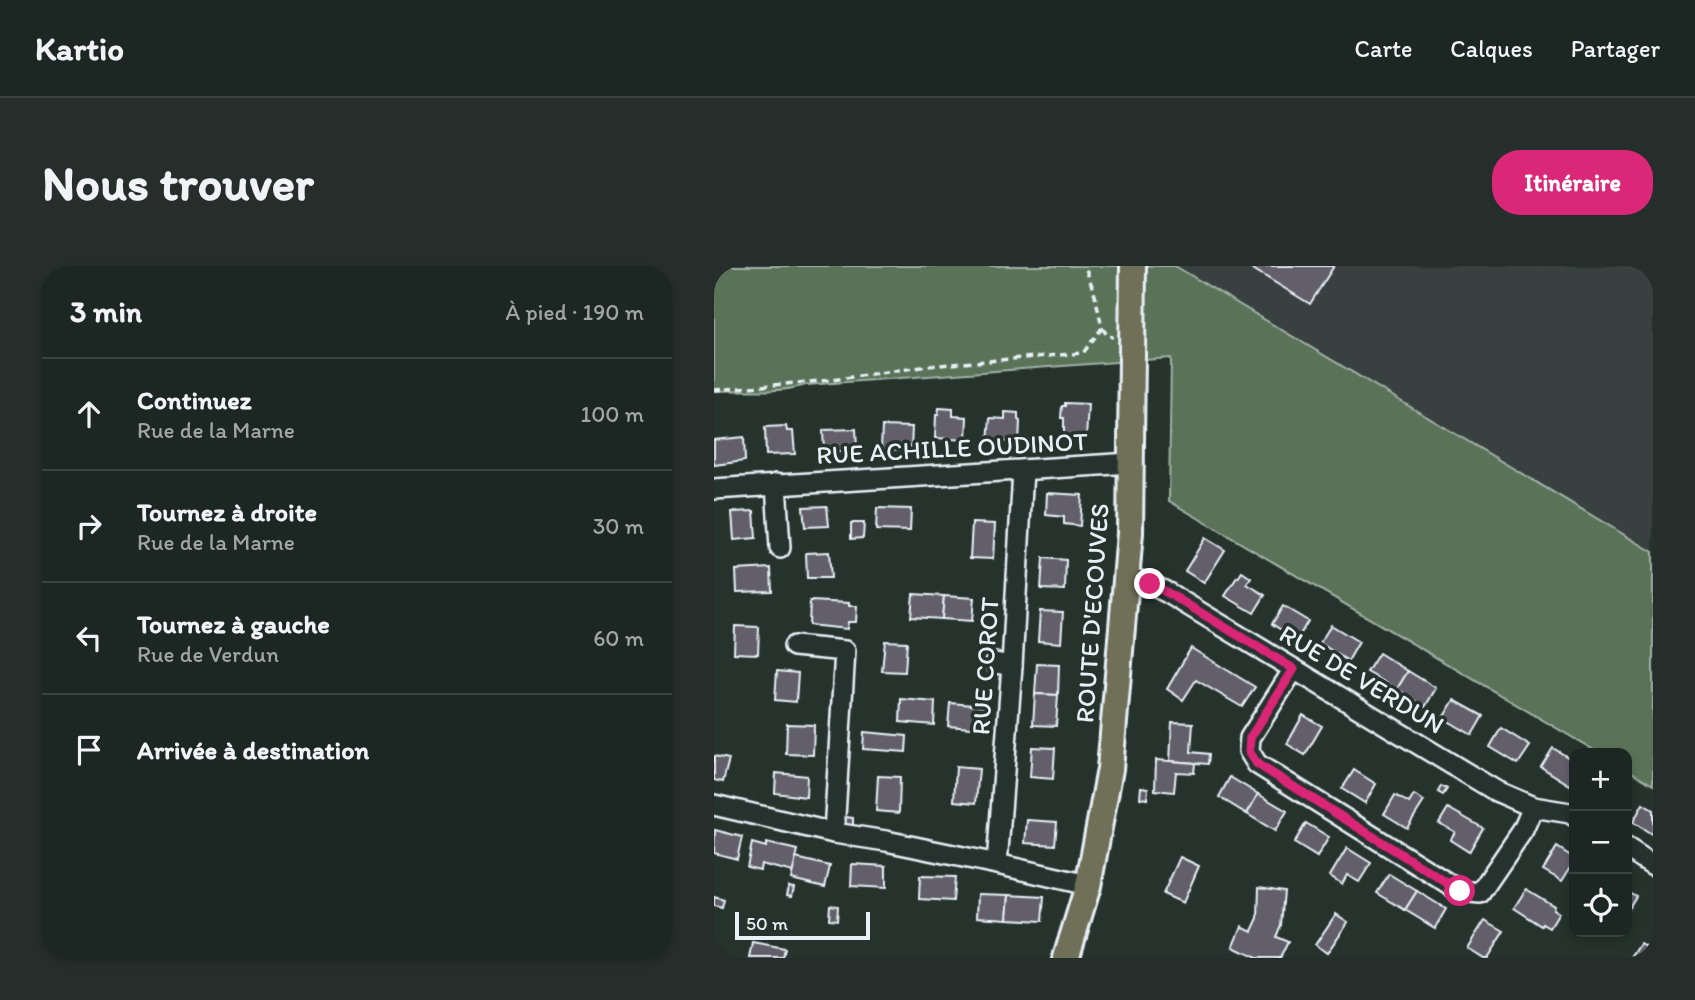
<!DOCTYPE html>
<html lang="fr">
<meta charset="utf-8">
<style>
:root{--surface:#1c2622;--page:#252e2a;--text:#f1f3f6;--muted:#a0a5a5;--line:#3a4340;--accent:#db2777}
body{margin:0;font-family:Itim,sans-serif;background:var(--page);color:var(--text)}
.controls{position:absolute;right:21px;bottom:21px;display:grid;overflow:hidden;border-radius:14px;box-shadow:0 4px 10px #0003}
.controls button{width:63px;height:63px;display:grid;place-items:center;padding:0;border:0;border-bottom:2px solid var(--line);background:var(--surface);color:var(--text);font:35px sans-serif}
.scale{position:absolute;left:21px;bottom:18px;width:135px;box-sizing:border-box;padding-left:7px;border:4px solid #e8f1f8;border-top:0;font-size:19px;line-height:24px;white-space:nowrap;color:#e8f1f8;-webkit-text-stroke:5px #26332d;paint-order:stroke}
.stop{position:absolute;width:21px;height:21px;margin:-16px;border:5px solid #db2777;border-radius:50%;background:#fff}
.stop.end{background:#db2777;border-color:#fff;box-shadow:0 2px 7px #0008}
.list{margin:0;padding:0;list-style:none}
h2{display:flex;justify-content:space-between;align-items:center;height:91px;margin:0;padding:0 28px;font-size:30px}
h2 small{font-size:23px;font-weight:400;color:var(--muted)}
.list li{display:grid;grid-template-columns:46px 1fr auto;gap:21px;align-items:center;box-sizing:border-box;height:112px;padding:0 28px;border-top:2px solid var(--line)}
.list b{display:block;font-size:26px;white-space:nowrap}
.list p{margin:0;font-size:23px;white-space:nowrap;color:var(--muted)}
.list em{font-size:23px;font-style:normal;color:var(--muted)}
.icon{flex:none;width:38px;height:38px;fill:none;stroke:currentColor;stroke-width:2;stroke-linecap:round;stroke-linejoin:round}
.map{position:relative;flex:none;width:939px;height:692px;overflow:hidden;border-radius:28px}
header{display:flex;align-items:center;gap:42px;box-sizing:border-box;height:98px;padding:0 35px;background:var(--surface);border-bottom:2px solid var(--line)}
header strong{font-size:33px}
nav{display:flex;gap:38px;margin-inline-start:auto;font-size:24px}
.intro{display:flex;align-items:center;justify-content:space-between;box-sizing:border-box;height:168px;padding:0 42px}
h1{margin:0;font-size:49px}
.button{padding:18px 32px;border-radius:28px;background:var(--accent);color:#fff;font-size:24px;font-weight:700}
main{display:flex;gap:42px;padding:0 42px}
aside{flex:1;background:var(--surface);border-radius:28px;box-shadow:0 4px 10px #0003}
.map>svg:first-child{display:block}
.built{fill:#38403f}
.green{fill:#5a7358;stroke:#a1b2a8;stroke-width:2}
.building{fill:#635e6a;stroke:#e8f1f8;stroke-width:2}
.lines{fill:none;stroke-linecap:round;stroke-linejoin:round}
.minor-casing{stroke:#e8f1f8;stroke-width:24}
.major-casing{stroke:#e8f1f8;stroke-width:30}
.path{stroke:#e8f1f8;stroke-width:3.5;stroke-dasharray:7 5;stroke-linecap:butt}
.minor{stroke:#26332d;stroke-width:19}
.major{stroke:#706f59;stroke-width:24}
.route{stroke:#db2777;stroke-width:9}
.labels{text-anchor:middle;stroke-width:7;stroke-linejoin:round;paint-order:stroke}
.street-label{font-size:26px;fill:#e8f1f8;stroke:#26332d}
</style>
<header>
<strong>Kartio</strong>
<nav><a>Carte</a><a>Calques</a><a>Partager</a></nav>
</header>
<div class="intro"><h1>Nous trouver</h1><a class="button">Itinéraire</a></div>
<main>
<aside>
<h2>3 min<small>À pied · 190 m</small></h2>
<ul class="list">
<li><svg class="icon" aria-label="ahead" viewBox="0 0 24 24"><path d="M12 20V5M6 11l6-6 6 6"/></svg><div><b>Continuez</b><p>Rue de la Marne</p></div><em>100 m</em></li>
<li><svg class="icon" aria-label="right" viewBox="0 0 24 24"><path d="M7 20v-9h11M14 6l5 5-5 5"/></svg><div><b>Tournez à droite</b><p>Rue de la Marne</p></div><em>30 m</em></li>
<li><svg class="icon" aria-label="left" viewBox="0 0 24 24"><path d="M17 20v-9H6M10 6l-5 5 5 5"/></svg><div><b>Tournez à gauche</b><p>Rue de Verdun</p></div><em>60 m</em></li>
<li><svg class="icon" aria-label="arrive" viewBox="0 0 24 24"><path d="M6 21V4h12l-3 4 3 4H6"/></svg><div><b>Arrivée à destination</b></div></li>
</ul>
</aside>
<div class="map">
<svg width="939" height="692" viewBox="0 0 939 692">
<rect width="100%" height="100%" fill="#26332d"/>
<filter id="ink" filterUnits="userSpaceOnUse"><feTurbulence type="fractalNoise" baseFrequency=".0143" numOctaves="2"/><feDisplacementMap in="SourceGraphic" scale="14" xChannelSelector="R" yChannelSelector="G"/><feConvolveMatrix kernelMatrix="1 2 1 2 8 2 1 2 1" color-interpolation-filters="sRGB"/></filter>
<g filter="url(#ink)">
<path class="built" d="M460 0H939V288Z"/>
<path class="green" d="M0 0H461L939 286V519L913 503V487H885L455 235 457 92 92 119C63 128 31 123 0 125Z"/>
<g class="building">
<path d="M534 0H620L596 38Z"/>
<path d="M351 137 374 138 372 173 350 172V152H347L348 140H351Z"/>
<path d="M225 142 239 143V150L253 151 252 174 221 172 222 149H224Z"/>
<path d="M291 146 304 147V154L306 155 305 176 274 175 276 152 291 153Z"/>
<path d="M72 160 73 165H79L81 188 52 189 51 161Z"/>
<path d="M168 160 198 161 197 184 167 183Z"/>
<path d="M142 163 143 184 110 186 109 164Z"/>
<path d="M30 171 31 195 0 199V174Z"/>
<path d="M333 227 368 229 366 260 350 258V251L332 249Z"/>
<path d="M113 240 115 260 91 261 89 241Z"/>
<path d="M163 242 197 243 196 265 162 264Z"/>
<path d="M40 245 42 272 20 274 18 246Z"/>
<path d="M137 257H150L149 272 137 273Z"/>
<path d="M258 257 281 258 279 293 256 292Z"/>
<path d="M491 272 511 284 490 317 471 305Z"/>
<path d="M115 286 117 312H93L92 287Z"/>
<path d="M329 292 352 294 351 324 327 323Z"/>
<path d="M57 302 58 325 23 326 22 304Z"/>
<path d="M528 306 537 312 533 318 551 329 540 347 511 330 523 311 524 312Z"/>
<path d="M199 328 230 330 228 353 197 351Z"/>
<path d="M230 330 260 332 258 355 228 353Z"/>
<path d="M96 335 135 337V340H143L142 356H134L133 363 95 359Z"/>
<path d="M569 340 594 355 583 374 558 358Z"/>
<path d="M326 345 349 346 347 377 324 375Z"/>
<path d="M617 359 645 376 634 395 606 377Z"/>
<path d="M21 360 45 361 44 388 20 387Z"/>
<path d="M171 375 193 376 191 406 168 405Z"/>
<path d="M477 382 541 421 528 441 482 414 469 434 453 423Z"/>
<path d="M665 387 694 405 683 423 653 406Z"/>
<path d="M323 398 345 399 344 429 321 428Z"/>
<path d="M63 405 84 407 82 436 61 434Z"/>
<path d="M694 405 722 422 711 441 683 423Z"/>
<path d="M321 428 344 429 342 460 319 459Z"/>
<path d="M187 433 221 436 220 459 186 456Z"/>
<path d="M740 434 769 450 758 469 729 452Z"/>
<path d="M236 437 270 440 269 463 234 460Z"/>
<path d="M589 449 608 460 591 489 573 478Z"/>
<path d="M458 456 479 457 477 486 495 488 494 498 456 495Z"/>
<path d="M73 458 100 459 99 489 72 488Z"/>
<path d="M787 462 816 480 804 498 776 481Z"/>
<path d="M150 466 193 470 192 486 149 483Z"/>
<path d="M318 481 341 482 339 513 316 511Z"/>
<path d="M839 482 860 495V512L856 519 827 501Z"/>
<path d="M0 490 15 493 9 516 0 514Z"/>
<path d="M442 494 481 497 480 507 462 506 460 526 441 524Z"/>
<path d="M242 501 265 503 262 537 240 535Z"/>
<path d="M640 504 662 518 651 537 628 523Z"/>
<path d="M62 507 93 510 92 531 61 527Z"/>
<path d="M164 510 186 511 185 547 162 545Z"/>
<path d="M516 511 544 528 533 548 505 531Z"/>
<path d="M727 520 733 523 729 529 724 526Z"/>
<path d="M427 521 434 522 433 533 426 532Z"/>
<path d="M544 528 573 545 561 565 533 548Z"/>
<path d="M681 529 695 537 700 529 710 535 693 562 670 548Z"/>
<path d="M929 538 939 544V569L919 556Z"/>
<path d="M734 542 769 562 755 586 736 574 741 566 725 557Z"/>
<path d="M131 551 139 552V560L130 559Z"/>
<path d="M313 554 343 556 341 579 311 577Z"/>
<path d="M592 557 615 571 603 591 580 577Z"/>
<path d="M1 564 28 571 23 593 0 587Z"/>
<path d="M38 577 52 581V577L84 584 79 606 47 598 46 604 33 601Z"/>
<path d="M843 581 860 592V596L848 615 829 604Z"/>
<path d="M633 582 657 597 645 616 633 609 628 618 616 610Z"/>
<path d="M466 591 485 600 469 637 449 628Z"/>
<path d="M82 592 116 600 111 621 77 613Z"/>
<path d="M138 598 172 600V622L137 620Z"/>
<path d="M675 608 703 625 691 644 663 627Z"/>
<path d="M206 610 241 611 239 635 205 633Z"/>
<path d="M75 620 80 621 78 630 73 629Z"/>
<path d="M545 621 570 625 567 659 562 671 574 676 566 692H542L519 681 528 660 538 665 544 652Z"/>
<path d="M812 623 840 640 839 643 845 647 836 662 829 658 828 660 800 642Z"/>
<path d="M703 625 732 643 721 662 691 644Z"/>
<path d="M913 625 922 630 913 645Z"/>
<path d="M264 628 295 629 293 653 263 651Z"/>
<path d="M295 629 330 631 328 655 293 653Z"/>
<path d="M0 631 10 634 8 642 0 640Z"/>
<path d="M116 639 124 640 123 654 115 653Z"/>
<path d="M622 648 634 656 613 687 601 679Z"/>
<path d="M771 654 790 665 773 692H769L753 682Z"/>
<path d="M39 677 71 683 69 692H36Z"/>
<path d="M927 678 939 685V692H918Z"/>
</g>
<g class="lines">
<g class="minor-casing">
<g id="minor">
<path d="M62 218 66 282"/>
<path d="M0 223 417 197"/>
<path d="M413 311 436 318 454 327 782 525 819 541 856 547 860 550"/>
<path d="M80 380 131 385 120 567"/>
<path d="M281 397 298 400"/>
<path d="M580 403 536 472 535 485 543 498 746 625 766 627 809 564 819 541"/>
<path d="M0 539 120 567 172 575 283 598 361 616 374 620"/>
<path d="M913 582 939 599"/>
<path d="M283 598 298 400 309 204"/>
</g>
</g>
<g class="major-casing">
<path id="major" d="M352 692 374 620 396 503 416 267 419 0"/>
</g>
<g class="path">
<path d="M388 62 394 70 399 71"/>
<path d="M0 124 118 114 214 100 369 87 388 62 381 29 371 0"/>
</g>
<use href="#minor" class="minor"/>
<use href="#major" class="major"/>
</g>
</g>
<g class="lines" filter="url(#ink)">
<path class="route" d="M436 318 454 327 580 403 536 472 535 485 543 498 746 625"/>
</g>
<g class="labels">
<g class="street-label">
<text transform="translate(238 182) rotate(-3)" y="9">RUE ACHILLE OUDINOT</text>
<text transform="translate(378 347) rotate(-86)" y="9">ROUTE D'ECOUVES</text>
<text transform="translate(271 400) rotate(-86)" y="9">RUE COROT</text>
<text transform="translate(648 413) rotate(31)" y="9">RUE DE VERDUN</text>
</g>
</g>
</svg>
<div class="controls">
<button>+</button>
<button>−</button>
<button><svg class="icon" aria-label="locate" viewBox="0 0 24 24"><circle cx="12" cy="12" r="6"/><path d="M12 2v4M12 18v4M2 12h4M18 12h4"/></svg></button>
</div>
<div class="scale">50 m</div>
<div class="stop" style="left:746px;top:625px"></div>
<div class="stop end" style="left:436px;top:318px"></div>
</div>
</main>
